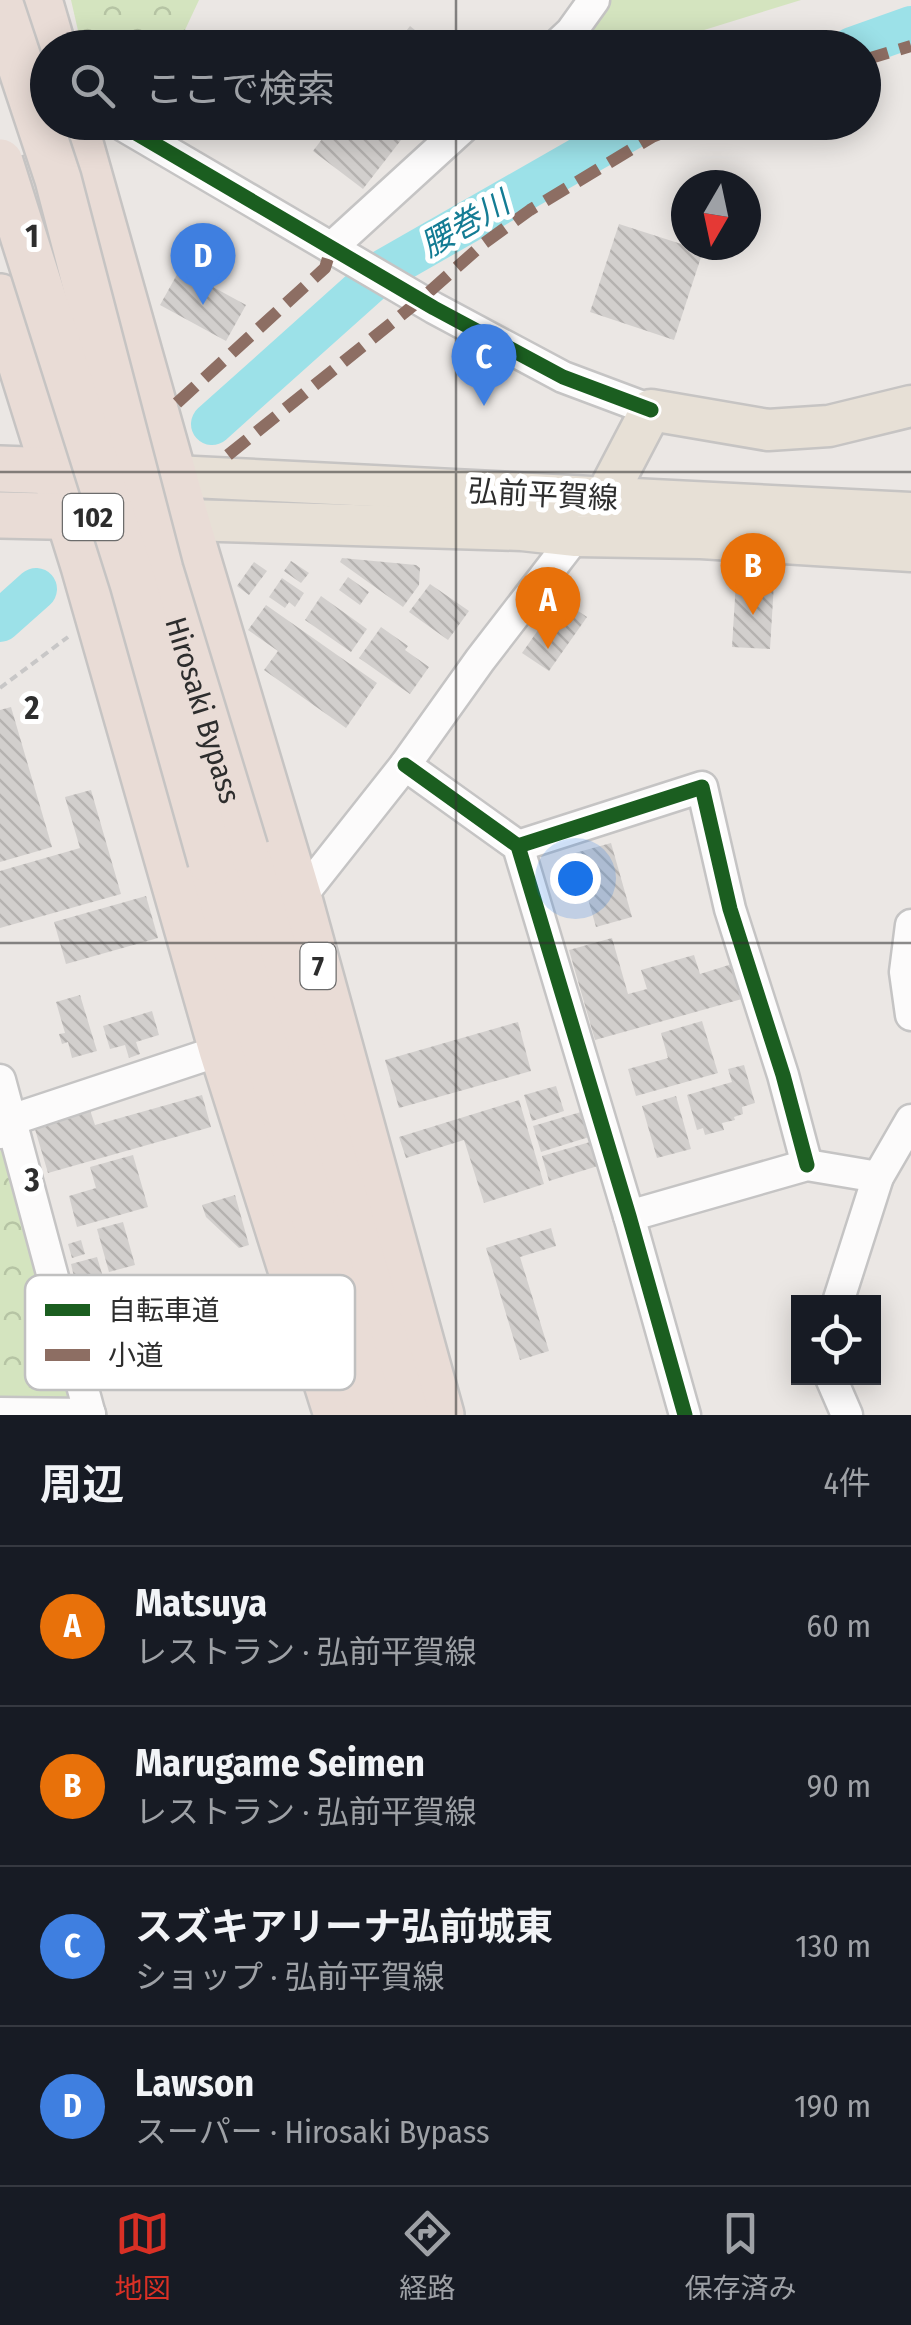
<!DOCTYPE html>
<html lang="ja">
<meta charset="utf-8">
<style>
:root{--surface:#171b24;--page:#242831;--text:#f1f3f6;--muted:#9ea1a6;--line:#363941;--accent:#d93025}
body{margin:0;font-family:"Fira Sans Condensed","Noto Sans JP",sans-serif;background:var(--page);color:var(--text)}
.controls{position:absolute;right:30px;bottom:30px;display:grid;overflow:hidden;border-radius:0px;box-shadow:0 5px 25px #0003}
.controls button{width:90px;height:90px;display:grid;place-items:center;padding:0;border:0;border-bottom:2px solid var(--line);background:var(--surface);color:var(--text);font:50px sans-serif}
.compass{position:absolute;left:671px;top:170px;width:90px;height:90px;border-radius:50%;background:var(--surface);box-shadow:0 5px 25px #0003;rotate:189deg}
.you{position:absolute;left:575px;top:878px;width:35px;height:35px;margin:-25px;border:8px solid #fff;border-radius:50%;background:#1a73e8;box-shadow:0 0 0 15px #1a73e833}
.badge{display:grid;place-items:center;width:65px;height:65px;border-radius:50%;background:var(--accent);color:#fff;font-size:32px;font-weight:700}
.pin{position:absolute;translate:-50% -82px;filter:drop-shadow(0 2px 5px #0008)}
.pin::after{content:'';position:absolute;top:52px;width:35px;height:30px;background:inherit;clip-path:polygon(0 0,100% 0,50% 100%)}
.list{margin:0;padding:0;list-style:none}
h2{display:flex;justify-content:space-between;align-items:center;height:130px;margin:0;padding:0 40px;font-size:42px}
h2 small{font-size:32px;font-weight:400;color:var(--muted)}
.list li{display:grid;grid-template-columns:65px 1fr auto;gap:30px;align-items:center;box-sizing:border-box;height:160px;padding:0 40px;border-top:2px solid var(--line)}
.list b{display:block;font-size:38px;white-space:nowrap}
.list p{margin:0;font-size:32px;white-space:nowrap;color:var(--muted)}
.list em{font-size:32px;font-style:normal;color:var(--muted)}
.icon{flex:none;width:55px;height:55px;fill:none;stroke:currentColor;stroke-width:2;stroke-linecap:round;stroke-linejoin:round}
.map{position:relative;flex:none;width:911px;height:1415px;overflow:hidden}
.search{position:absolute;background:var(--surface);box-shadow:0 5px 25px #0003;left:30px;right:30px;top:30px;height:110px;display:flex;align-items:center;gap:25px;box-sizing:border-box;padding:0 35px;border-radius:55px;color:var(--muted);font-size:38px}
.sheet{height:770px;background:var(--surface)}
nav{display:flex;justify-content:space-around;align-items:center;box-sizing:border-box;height:140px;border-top:2px solid var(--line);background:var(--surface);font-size:28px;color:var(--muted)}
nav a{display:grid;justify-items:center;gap:5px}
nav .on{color:var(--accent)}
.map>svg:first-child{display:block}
.grass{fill:#d4e4bf}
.park{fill:url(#park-crowns)}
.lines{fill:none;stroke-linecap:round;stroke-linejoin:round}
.river{stroke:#9ce1e8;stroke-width:42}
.building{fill:url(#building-back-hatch)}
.minor-casing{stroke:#c5c4c4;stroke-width:35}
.major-casing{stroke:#c6c4c3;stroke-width:45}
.highway-casing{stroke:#c6c4c3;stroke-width:50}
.path{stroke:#c8c7c7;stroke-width:4;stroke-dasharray:8 5;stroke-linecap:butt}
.minor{stroke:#fcfbfb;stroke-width:30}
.major{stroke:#e7e0d6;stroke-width:40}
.highway{stroke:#e9dcd6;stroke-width:45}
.highway-bridge-casing{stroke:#c6c4c3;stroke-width:50;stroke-linecap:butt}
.highway-bridge{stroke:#e9dcd6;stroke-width:45}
.quiet{stroke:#8d6e63;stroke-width:12;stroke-dasharray:25 12;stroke-linecap:butt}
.cycleway-casing{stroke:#fff;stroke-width:21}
.cycleway{stroke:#1b5e20;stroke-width:15}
.grid{fill:none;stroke:#2d2d2d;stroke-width:2.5;stroke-opacity:0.55}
.labels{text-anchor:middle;stroke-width:10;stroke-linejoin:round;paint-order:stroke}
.shield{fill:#fff;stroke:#6c6c6c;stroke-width:2.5}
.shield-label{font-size:28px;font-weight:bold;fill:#2d2d2d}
.street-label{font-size:30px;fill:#2d2d2d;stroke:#fff}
.water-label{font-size:32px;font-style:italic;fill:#147c94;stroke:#fff}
.key{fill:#fff;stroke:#c0c0c0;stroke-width:2.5}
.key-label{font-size:28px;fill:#2d2d2d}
.grid-label{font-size:32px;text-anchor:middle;font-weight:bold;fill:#2d2d2d;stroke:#fff;stroke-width:10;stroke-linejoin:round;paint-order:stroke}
</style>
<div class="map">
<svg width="911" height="1415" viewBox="0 0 911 1415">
<defs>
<pattern id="park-crowns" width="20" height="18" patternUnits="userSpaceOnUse" patternTransform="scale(2.5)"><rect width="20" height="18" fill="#d4e4bf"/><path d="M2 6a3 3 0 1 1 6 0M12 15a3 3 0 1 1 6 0" fill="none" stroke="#b6c4a4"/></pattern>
<pattern id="building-back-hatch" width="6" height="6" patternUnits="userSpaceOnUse" patternTransform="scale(2.5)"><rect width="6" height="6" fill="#d2cfcd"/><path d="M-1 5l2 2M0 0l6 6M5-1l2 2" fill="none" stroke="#b5b2b0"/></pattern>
</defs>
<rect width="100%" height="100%" fill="#ebe7e4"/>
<path class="grass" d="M594 0H801L649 47 554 48Z"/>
<g class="park">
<path d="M71 0H199L177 47 82 48Z"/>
<path d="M7 1149 80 1407 0 1404V1151Z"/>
</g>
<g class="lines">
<g class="river">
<path d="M852 48 911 27"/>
<path d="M212 424 384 270 643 122"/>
<path d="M0 621 36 589"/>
</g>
</g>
<g class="building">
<path d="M410 26 437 48H393Z"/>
<path d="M335 122H415L363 189 313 151Z"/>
<path d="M619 224 703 251 674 340 590 312Z"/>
<path d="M180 269 246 305 226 341 160 305Z"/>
<path d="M342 558 416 565 420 568 419 585 403 607 340 562Z"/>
<path d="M291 561 309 573 301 583 284 571Z"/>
<path d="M254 562 267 571 249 595 237 586Z"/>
<path d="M348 577 369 592 360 605 339 590Z"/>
<path d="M282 578 304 593 295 607 289 602 285 608 269 597Z"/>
<path d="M736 581 774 583 770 649 732 647Z"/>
<path d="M430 584 469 611 448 640 409 612Z"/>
<path d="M321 596 367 629 351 652 305 620Z"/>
<path d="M560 599 587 617 549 671 522 653Z"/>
<path d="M266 605 377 683 346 728 264 670 278 651 248 630Z"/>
<path d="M381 627 408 646 405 650 429 667 410 694 359 658Z"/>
<path d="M11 707 52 847 0 862V710Z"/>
<path d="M91 790 121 894 0 928V871L80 848 65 797Z"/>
<path d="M611 843 632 917 596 927 575 853Z"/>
<path d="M146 896 158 938 66 964 54 922Z"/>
<path d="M612 938 628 994 647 989 641 970 694 955 700 974 732 964 742 999 595 1040 569 950Z"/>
<path d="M80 995 97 1051 72 1058 68 1042 62 1044 59 1034 65 1033 56 1002Z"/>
<path d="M152 1011 159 1035 136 1042 140 1054 129 1058 125 1045 110 1049 103 1026Z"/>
<path d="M702 1021 718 1073 636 1096 628 1069 668 1058 661 1033Z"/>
<path d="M518 1022 531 1071 399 1108 385 1060Z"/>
<path d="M744 1065 755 1103 742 1107 743 1114 734 1117 735 1120 722 1123 724 1130 705 1135 703 1128 697 1130 687 1095 732 1082 728 1069Z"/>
<path d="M556 1086 564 1111 532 1121 524 1095Z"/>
<path d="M202 1095 211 1127 48 1173 34 1126 90 1110 95 1125Z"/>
<path d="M676 1096 691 1149 657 1158 642 1106Z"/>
<path d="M519 1100 544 1184 484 1203 464 1140 406 1158 399 1137Z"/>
<path d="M581 1112 589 1137 541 1152 533 1126Z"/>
<path d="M590 1142 598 1166 549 1181 542 1156Z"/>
<path d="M133 1155 148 1207 77 1227 69 1196 96 1188 90 1167Z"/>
<path d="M235 1195 249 1245 239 1248 206 1217 202 1205Z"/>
<path d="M123 1222 135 1265 109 1272 97 1229Z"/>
<path d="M551 1228 556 1246 520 1257 549 1351 520 1360 486 1248Z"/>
<path d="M81 1240 85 1254 72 1258 68 1244Z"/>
<path d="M97 1257 103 1277 76 1285 71 1264Z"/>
</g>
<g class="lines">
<g class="minor-casing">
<g id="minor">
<path d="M554 48 571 32 594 0"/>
<path d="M117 122 434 308 563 377 651 410"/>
<path d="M331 248 469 122"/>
<path d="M405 765 518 846 629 1216 685 1415"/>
<path d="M518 846 702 787 730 909 783 1075 807 1165"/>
<path d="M299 899 405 765 480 660 585 524"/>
<path d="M911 925 905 972 911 1015"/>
<path d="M0 1080 90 1415"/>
<path d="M0 1133 11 1120 222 1050"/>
<path d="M629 1216 807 1165 878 1177"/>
<path d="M838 1302 878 1177 911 1120"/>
<path d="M831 1378 847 1415"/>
<path d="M0 1413 90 1414"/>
</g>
</g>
<g class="major-casing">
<g id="major">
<path d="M174 476 911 513"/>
<path d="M605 498 651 410 768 430 829 426 911 406"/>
<path d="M186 520 522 530 576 536 701 538 911 551"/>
</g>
</g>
<g class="highway-casing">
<g id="highway">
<path d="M39 0 53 48"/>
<path d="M74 122 186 520 299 899 441 1415"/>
<path d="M0 297 84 566 222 1050 337 1415"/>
<path d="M0 469 82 472"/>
<path d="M0 515 94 517"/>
<path d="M245 849 406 1415"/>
<path d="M211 861 372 1415"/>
</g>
</g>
<path class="path" d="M0 688 68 637"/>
<use href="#minor" class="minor"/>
<use href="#major" class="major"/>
<use href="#highway" class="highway"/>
<g class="highway-bridge-casing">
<g id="highway-bridge">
<path id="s1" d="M0 4 58 179 160 570 245 849"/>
<path d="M0 162 133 583 211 861"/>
</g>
</g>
<use href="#highway-bridge" class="highway-bridge"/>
<g class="quiet">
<path d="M864 60 911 46"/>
<path d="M177 403 325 268 331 248"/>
<path d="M228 455 420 300 483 244 530 210 652 137 689 122"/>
</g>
<g class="cycleway-casing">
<g id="cycleway">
<path d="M117 122 434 308 563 377 651 410"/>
<path d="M405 765 518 846 629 1216 685 1415"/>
<path d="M518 846 702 787 730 909 783 1075 807 1165"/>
</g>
</g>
<use href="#cycleway" class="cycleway"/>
</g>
<path class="grid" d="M456 0V48M456 122V1415M0 472H911M0 943H911"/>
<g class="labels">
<g class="shield">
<rect x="63" y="494" width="60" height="46" rx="8"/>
<rect x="300.5" y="943" width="35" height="46" rx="8"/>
</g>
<g class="shield-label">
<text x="93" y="527">102</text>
<text x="318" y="976">7</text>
</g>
<g class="street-label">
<text transform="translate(543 495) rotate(3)" y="10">弘前平賀線</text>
<text dy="10" stroke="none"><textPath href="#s1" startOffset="735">Hirosaki Bypass</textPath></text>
</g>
<g class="water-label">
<text transform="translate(465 224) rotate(-30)" y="11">腰巻川</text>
</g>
</g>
<rect x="25" y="1275" width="330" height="115" rx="15" class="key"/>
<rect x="45" y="1304" width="45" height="12" fill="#1b5e20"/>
<rect x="45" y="1349" width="45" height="12" fill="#8d6e63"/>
<g class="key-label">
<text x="108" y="1320">自転車道</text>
<text x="108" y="1365">小道</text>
</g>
<g class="grid-label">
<text x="32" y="247">1</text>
<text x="32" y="719">2</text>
<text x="32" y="1191">3</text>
</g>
</svg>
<div class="controls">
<button><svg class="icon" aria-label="locate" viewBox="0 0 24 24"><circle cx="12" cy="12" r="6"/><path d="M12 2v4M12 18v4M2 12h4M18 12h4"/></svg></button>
</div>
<svg class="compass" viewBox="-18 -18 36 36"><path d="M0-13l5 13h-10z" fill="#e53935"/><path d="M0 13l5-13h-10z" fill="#9ea1a6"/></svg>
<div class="you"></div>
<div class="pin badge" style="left:548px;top:649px;background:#e8710a">A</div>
<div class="pin badge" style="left:753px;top:615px;background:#e8710a">B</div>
<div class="pin badge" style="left:484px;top:406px;background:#3f7fe0">C</div>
<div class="pin badge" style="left:203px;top:305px;background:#3f7fe0">D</div>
<div class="search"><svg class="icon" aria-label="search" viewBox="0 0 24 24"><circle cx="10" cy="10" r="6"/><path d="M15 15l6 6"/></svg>ここで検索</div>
</div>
<section class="sheet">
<h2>周辺<small>4件</small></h2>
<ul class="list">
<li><span class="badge" style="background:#e8710a">A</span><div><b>Matsuya</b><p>レストラン · 弘前平賀線</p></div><em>60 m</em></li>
<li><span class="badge" style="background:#e8710a">B</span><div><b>Marugame Seimen</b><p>レストラン · 弘前平賀線</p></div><em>90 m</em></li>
<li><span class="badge" style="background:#3f7fe0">C</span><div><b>スズキアリーナ弘前城東</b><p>ショップ · 弘前平賀線</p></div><em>130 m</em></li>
<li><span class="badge" style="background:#3f7fe0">D</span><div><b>Lawson</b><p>スーパー · Hirosaki Bypass</p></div><em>190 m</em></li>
</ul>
</section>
<nav>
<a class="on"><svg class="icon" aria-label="map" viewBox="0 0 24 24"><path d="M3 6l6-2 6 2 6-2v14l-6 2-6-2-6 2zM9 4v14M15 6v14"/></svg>地図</a>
<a><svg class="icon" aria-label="directions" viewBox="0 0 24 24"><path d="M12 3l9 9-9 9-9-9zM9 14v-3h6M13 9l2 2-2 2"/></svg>経路</a>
<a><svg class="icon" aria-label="saved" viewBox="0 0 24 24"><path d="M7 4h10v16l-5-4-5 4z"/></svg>保存済み</a>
</nav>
